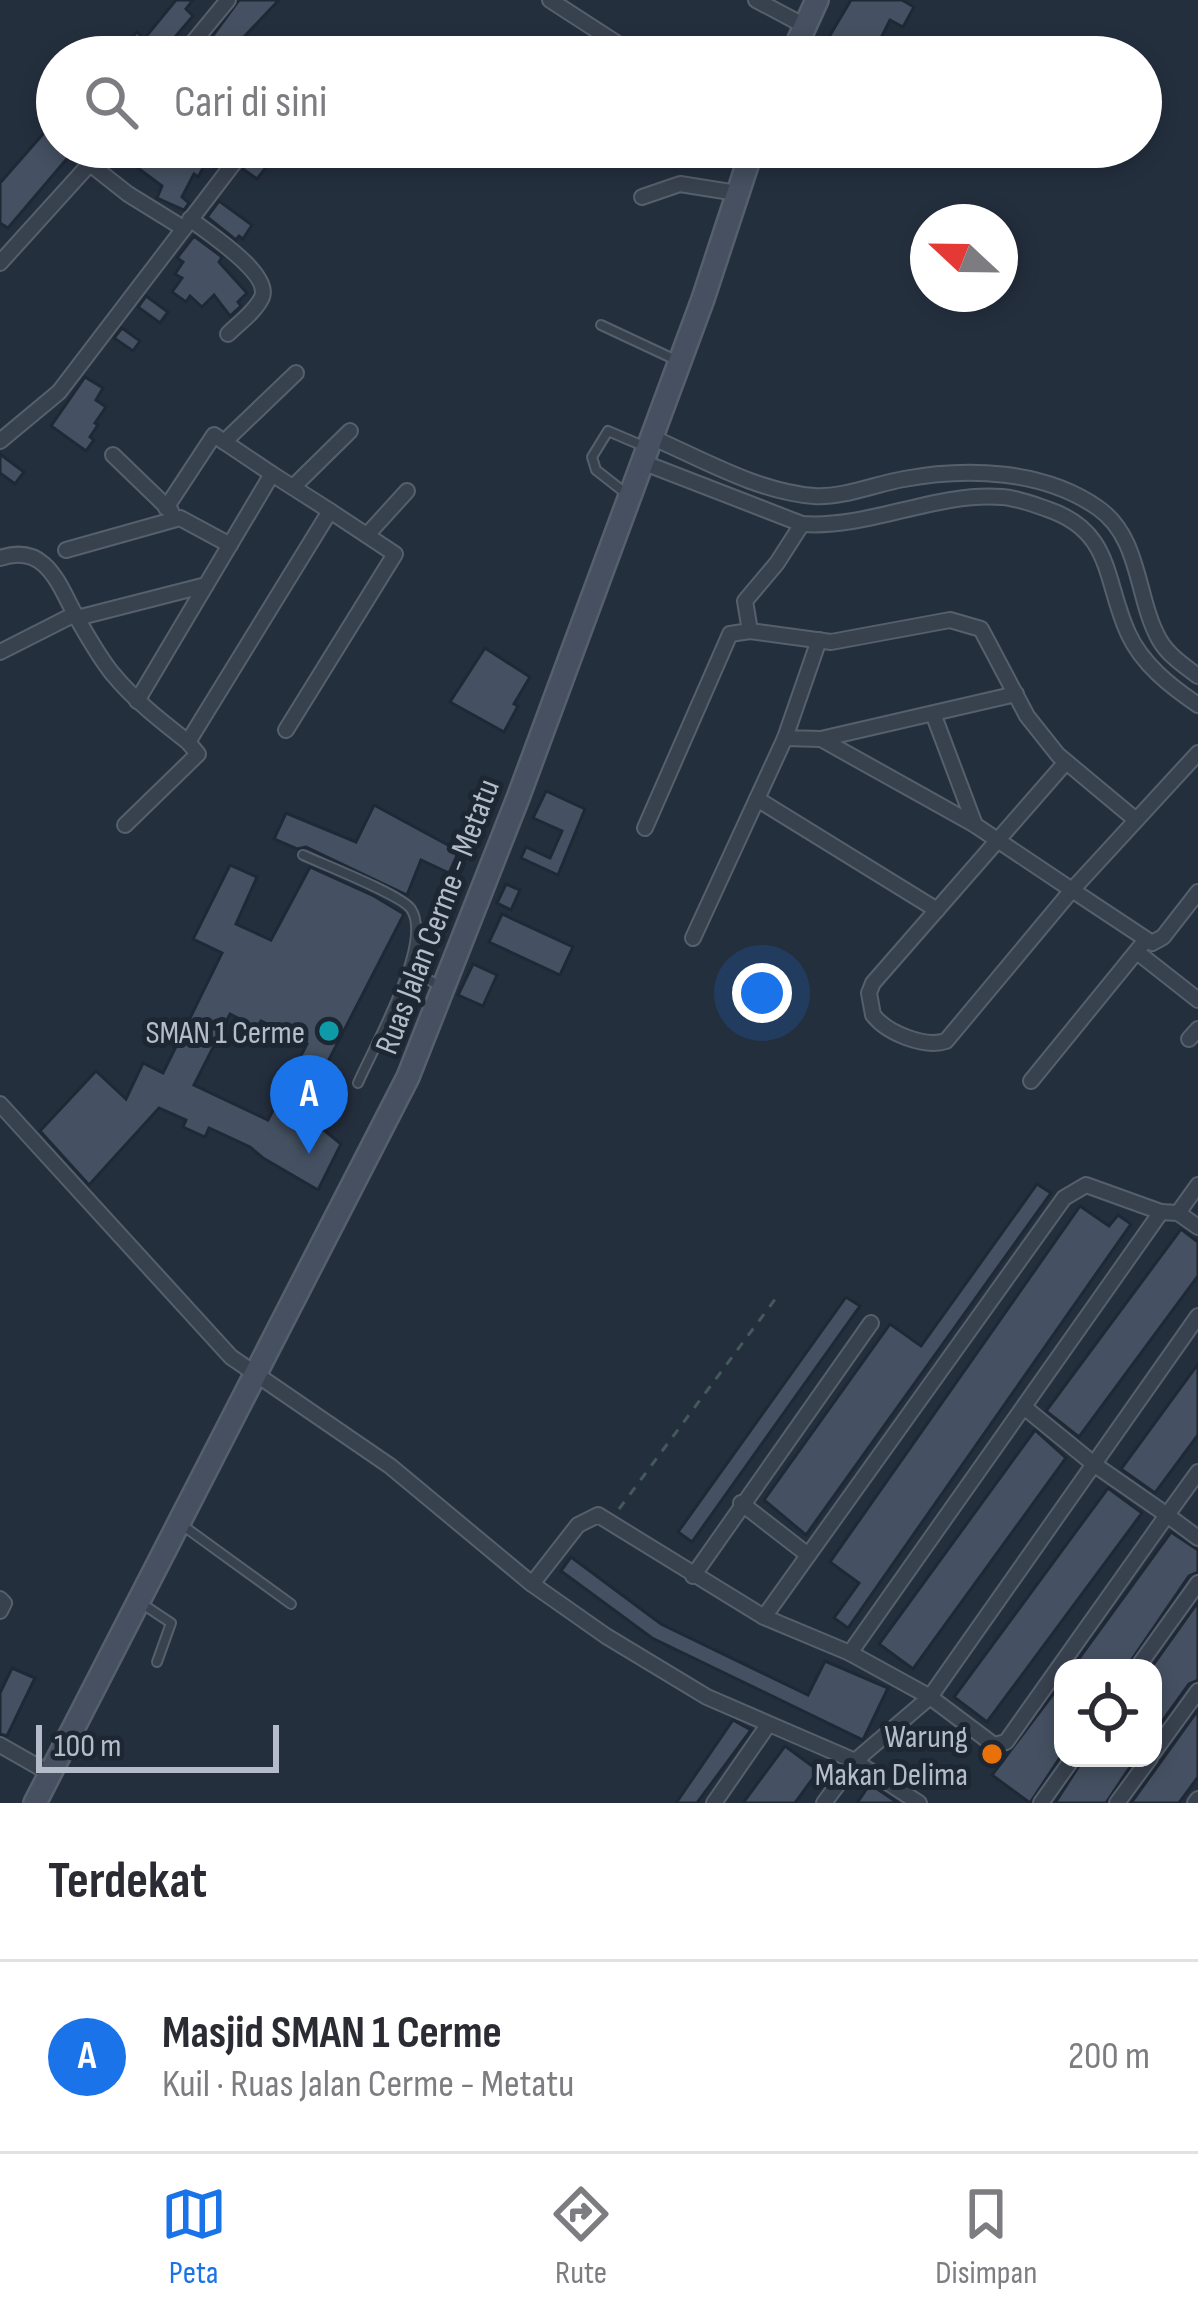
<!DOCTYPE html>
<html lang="id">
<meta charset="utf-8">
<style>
:root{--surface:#fff;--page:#f2f2f3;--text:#2b2b33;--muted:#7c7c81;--line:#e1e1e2;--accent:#1a73e8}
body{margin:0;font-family:"Sofia Sans Condensed",sans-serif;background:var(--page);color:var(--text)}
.controls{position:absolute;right:36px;bottom:36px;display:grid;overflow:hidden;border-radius:24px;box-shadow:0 6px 18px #0003}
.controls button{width:108px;height:108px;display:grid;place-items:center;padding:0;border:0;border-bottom:3px solid var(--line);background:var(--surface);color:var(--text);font:60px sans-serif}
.compass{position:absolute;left:910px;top:204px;width:108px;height:108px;border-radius:50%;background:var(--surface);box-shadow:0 6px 18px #0003;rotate:292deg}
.scale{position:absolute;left:36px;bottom:30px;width:243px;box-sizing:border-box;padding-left:12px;border:6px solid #b4bcc9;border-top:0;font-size:33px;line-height:42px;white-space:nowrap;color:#b4bcc9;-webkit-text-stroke:9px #1d2633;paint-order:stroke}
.you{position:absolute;left:762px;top:993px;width:42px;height:42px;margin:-30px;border:9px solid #fff;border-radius:50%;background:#1a73e8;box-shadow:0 0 0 18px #1a73e833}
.badge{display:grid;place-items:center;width:78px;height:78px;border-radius:50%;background:var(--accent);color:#fff;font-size:39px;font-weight:700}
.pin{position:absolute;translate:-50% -99px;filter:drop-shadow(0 3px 6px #0008)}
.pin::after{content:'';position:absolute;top:63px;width:42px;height:36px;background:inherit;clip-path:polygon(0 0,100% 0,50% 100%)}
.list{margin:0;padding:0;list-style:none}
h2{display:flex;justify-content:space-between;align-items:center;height:156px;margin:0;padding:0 48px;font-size:51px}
h2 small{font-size:39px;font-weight:400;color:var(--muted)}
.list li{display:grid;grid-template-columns:78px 1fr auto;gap:36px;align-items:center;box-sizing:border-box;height:192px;padding:0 48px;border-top:3px solid var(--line)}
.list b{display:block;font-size:45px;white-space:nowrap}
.list p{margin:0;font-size:39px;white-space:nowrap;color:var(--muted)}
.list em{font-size:39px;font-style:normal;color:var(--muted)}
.icon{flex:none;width:66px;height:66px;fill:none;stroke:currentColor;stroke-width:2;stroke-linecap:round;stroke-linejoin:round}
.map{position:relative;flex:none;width:1198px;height:1803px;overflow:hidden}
.search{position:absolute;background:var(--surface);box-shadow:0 6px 18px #0003;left:36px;right:36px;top:36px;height:132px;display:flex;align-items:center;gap:30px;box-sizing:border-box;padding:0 42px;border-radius:66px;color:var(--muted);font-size:45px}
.sheet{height:348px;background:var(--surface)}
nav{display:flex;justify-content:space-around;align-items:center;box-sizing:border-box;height:168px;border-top:3px solid var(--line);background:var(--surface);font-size:33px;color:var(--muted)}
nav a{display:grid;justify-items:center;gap:6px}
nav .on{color:var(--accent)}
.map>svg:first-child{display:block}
.building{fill:#455162;stroke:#1f2835;stroke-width:3;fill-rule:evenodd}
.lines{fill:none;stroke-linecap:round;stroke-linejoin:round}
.lane-casing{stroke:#565f6c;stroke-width:12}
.street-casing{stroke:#565f6c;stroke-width:18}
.secondary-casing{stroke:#565f6c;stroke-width:26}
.path{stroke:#44595c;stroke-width:3;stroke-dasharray:9 9;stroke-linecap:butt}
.lane{stroke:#38414e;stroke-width:8}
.street{stroke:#38414e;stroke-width:14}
.secondary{stroke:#465061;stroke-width:21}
.culture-dot{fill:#0f9aa8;stroke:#1d2633;stroke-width:4.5}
.food-dot{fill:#e8710a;stroke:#1d2633;stroke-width:4.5}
.labels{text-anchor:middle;stroke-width:10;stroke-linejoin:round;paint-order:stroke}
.street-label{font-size:33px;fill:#b4bcc9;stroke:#1d2633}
.poi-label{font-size:33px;fill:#b4bcc9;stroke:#1d2633;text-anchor:end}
</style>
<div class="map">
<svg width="1198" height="1803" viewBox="0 0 1198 1803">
<rect width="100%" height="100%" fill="#242f3e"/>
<g class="building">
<path d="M176 0H193L186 9 193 16 158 57H128L120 50 137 32 144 39Z"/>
<path d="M239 0H279L242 39 253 47 246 57H197Z"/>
<path d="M851 0H902L914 7 903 27 890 20 879 42 903 57H837L823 47Z"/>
<path d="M57 118V147H77L8 228 0 223V183Z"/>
<path d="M116 147H224L212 165 207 161 198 177 194 174 182 197 189 203 184 210 157 198 162 186 115 151Z"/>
<path d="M257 147H282L257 179 243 169Z"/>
<path d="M219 201 252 225 243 239 239 236 236 240 207 217Z"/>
<path d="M194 236 222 257 219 262 247 293 238 302 241 306 230 316 214 295 202 307 190 296 186 302 172 292 182 278 175 274 183 262 177 258Z"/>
<path d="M146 296 168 312 160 323 138 307Z"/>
<path d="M122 328 140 341 133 351 114 338Z"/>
<path d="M85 377 103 388 96 400 106 407 95 423 98 425 90 437 94 440 86 451 51 426Z"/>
<path d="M0 454 24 472 15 484 0 473Z"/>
<path d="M485 648 530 677 514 704 518 706 504 732 450 702Z"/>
<path d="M546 791 585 809 558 875 521 858 526 847 550 858 562 831 533 818Z"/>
<path d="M374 805 459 851 449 873 421 860 407 895 306 847 297 849 274 839 286 813 356 842Z"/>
<path d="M230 865 257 877 236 924 271 940 310 867 374 896 404 914 302 1112 341 1144 318 1190 263 1158 250 1147 209 1128 205 1137 183 1127 186 1120 159 1108 89 1185 40 1131 96 1071 126 1099 143 1063 163 1073 222 953 193 939ZM230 1014 257 1028 261 1021 307 1044 268 1120 194 1085Z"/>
<path d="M506 884 520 890 511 910 497 903Z"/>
<path d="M502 914 573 947 560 975 489 942Z"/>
<path d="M473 964 497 975 483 1006 458 995Z"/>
<path d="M1037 1184 1051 1193 806 1535 764 1500 890 1324 921 1346Z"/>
<path d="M1080 1206 1109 1226 1118 1215 1131 1224 848 1628 834 1618 859 1583 830 1562Z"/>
<path d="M1181 1229 1198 1242V1276L1079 1437 1046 1411Z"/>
<path d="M846 1297 860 1306 692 1542 678 1532Z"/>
<path d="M1198 1364V1435L1155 1493 1121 1469Z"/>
<path d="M1035 1430 1066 1458 913 1669 879 1644Z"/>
<path d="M1108 1488 1142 1513 987 1722 954 1697Z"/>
<path d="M1171 1532 1198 1550V1572L1189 1576 1126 1668H1072Z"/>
<path d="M571 1557 661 1624 808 1695 825 1661 888 1688 863 1740 652 1638 561 1571Z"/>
<path d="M1198 1602V1680L1189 1684 1153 1734 1151 1668Z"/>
<path d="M12 1668 35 1678 7 1736 0 1734V1693Z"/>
<path d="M1063 1681V1753L1030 1803 992 1775Z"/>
<path d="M1198 1710V1777L1179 1803H1131Z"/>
<path d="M733 1720 751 1730 697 1803H676Z"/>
<path d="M785 1746 819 1771 811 1781 795 1803H743Z"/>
<path d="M1084 1758H1136L1106 1803H1055Z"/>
<path d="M870 1784 898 1803H857Z"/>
</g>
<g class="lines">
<g class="lane-casing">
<g id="lane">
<path d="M601 325 678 361"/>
<path d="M628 495 596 470 592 457 608 431 648 448"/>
<path d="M303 855C322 864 402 895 411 909 434 943 373 1048 358 1083"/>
<path d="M409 969 442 987"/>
<path d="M182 1525 291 1604"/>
<path d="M141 1603 171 1623 157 1662"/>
</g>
</g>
<g class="street-casing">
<g id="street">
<path d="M550 0 638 57"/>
<path d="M756 0 805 26"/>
<path d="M181 57 228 0"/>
<path d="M90 164 128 194 183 228"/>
<path d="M642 197 680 184 737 193"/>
<path d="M190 219C207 232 271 273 262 297 256 311 238 324 228 334"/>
<path d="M0 263 105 147"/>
<path d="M651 437C702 459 758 492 814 496 843 498 875 484 904 479 967 467 1044 470 1098 508 1141 538 1136 598 1159 639 1167 654 1184 666 1198 676"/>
<path d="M0 441 59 392 246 147"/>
<path d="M224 442 296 373"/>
<path d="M113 455 171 511"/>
<path d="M642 462 802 524C869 529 934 492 1002 497 1017 498 1033 504 1047 509 1113 531 1104 580 1128 633 1142 664 1170 686 1198 705"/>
<path d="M293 487 350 431"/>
<path d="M166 508 214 435 272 474"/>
<path d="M802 524 777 563 745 601 750 631 831 642 950 620 981 629 1027 716 1058 755 1136 820"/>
<path d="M367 535 407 491"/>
<path d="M66 550 180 518 230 545"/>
<path d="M0 558C47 542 59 586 77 618 88 637 99 657 112 673 134 700 161 721 188 742L330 511 272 474 206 585 77 618"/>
<path d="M819 640 785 738 821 739 975 825 1072 890 946 1041C924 1048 887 1033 873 1015L869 993 873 983 1066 762"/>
<path d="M0 652 75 614"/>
<path d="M137 701 206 585"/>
<path d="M934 716 975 825"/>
<path d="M286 730 395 554 330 511"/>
<path d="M821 739 1016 694"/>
<path d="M1198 753 1072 890 1152 943 1163 937 1198 892"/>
<path d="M757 799 937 910"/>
<path d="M125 825 198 754 188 742"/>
<path d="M645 828 730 634 750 631"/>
<path d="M693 938 785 738"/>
<path d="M1137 952 1198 1000"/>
<path d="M1189 1039 1198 1029"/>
<path d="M1031 1081 1145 941"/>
<path d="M0 1104 231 1357 390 1466 532 1584 606 1636 707 1697 855 1761 930 1697 1198 1316"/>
<path d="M1178 1213 1198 1185"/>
<path d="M1024 1407 1095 1465 1167 1515 1198 1472"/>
<path d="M741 1503 808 1555"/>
<path d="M693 1576 871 1323"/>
<path d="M532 1584 578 1525 598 1515 764 1617 850 1653 930 1697 994 1745 1006 1742 1167 1515 1198 1538"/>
<path d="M0 1599 4 1603 0 1611"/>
<path d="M764 1617 1064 1198 1086 1185 1161 1212"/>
<path d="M850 1653 1161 1212 1178 1213 1198 1227"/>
<path d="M1137 1668 1198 1583"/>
<path d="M0 1745 51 1774"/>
<path d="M1153 1753 1198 1691"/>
<path d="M714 1803 768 1725"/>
<path d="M824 1803 855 1761 919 1803"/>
<path d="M1041 1803 1073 1758"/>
<path d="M1117 1803 1150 1758"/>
<path d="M1195 1803 1198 1799"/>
</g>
</g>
<g class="secondary-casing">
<g id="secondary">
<path d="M791 57 817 0"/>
<path d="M35 1803 408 1077 518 798 703 299 753 147"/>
</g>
</g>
<path class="path" d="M619 1509 779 1294"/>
<use href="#lane" class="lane"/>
<use href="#street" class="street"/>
<use href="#secondary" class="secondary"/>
</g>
<circle class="culture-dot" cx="329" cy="1031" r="12"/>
<circle class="food-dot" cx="992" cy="1754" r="12"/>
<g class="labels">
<g class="street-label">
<text transform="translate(436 916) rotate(-69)" y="12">Ruas Jalan Cerme - Metatu</text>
</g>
<g class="poi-label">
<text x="305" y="1043">SMAN 1 Cerme</text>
<text x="968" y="1747">Warung<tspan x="968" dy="38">Makan Delima</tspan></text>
</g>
</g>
</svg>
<div class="controls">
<button><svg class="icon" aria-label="locate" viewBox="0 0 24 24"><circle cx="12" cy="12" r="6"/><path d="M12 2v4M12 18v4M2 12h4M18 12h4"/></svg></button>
</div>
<svg class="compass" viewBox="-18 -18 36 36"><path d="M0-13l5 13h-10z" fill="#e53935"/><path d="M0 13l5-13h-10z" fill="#7c7c81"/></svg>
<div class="scale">100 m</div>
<div class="you"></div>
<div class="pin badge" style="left:309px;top:1154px">A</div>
<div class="search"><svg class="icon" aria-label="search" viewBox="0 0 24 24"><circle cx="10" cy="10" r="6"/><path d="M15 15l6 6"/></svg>Cari di sini</div>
</div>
<section class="sheet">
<h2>Terdekat<small></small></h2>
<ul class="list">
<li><span class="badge">A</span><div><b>Masjid SMAN 1 Cerme</b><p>Kuil · Ruas Jalan Cerme - Metatu</p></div><em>200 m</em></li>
</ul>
</section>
<nav>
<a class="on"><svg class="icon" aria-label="map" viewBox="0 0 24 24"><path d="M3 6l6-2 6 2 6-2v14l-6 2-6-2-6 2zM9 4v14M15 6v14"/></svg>Peta</a>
<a><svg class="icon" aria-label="directions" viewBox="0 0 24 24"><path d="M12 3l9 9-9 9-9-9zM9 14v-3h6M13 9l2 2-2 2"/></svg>Rute</a>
<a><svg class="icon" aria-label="saved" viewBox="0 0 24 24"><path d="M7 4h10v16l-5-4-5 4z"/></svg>Disimpan</a>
</nav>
